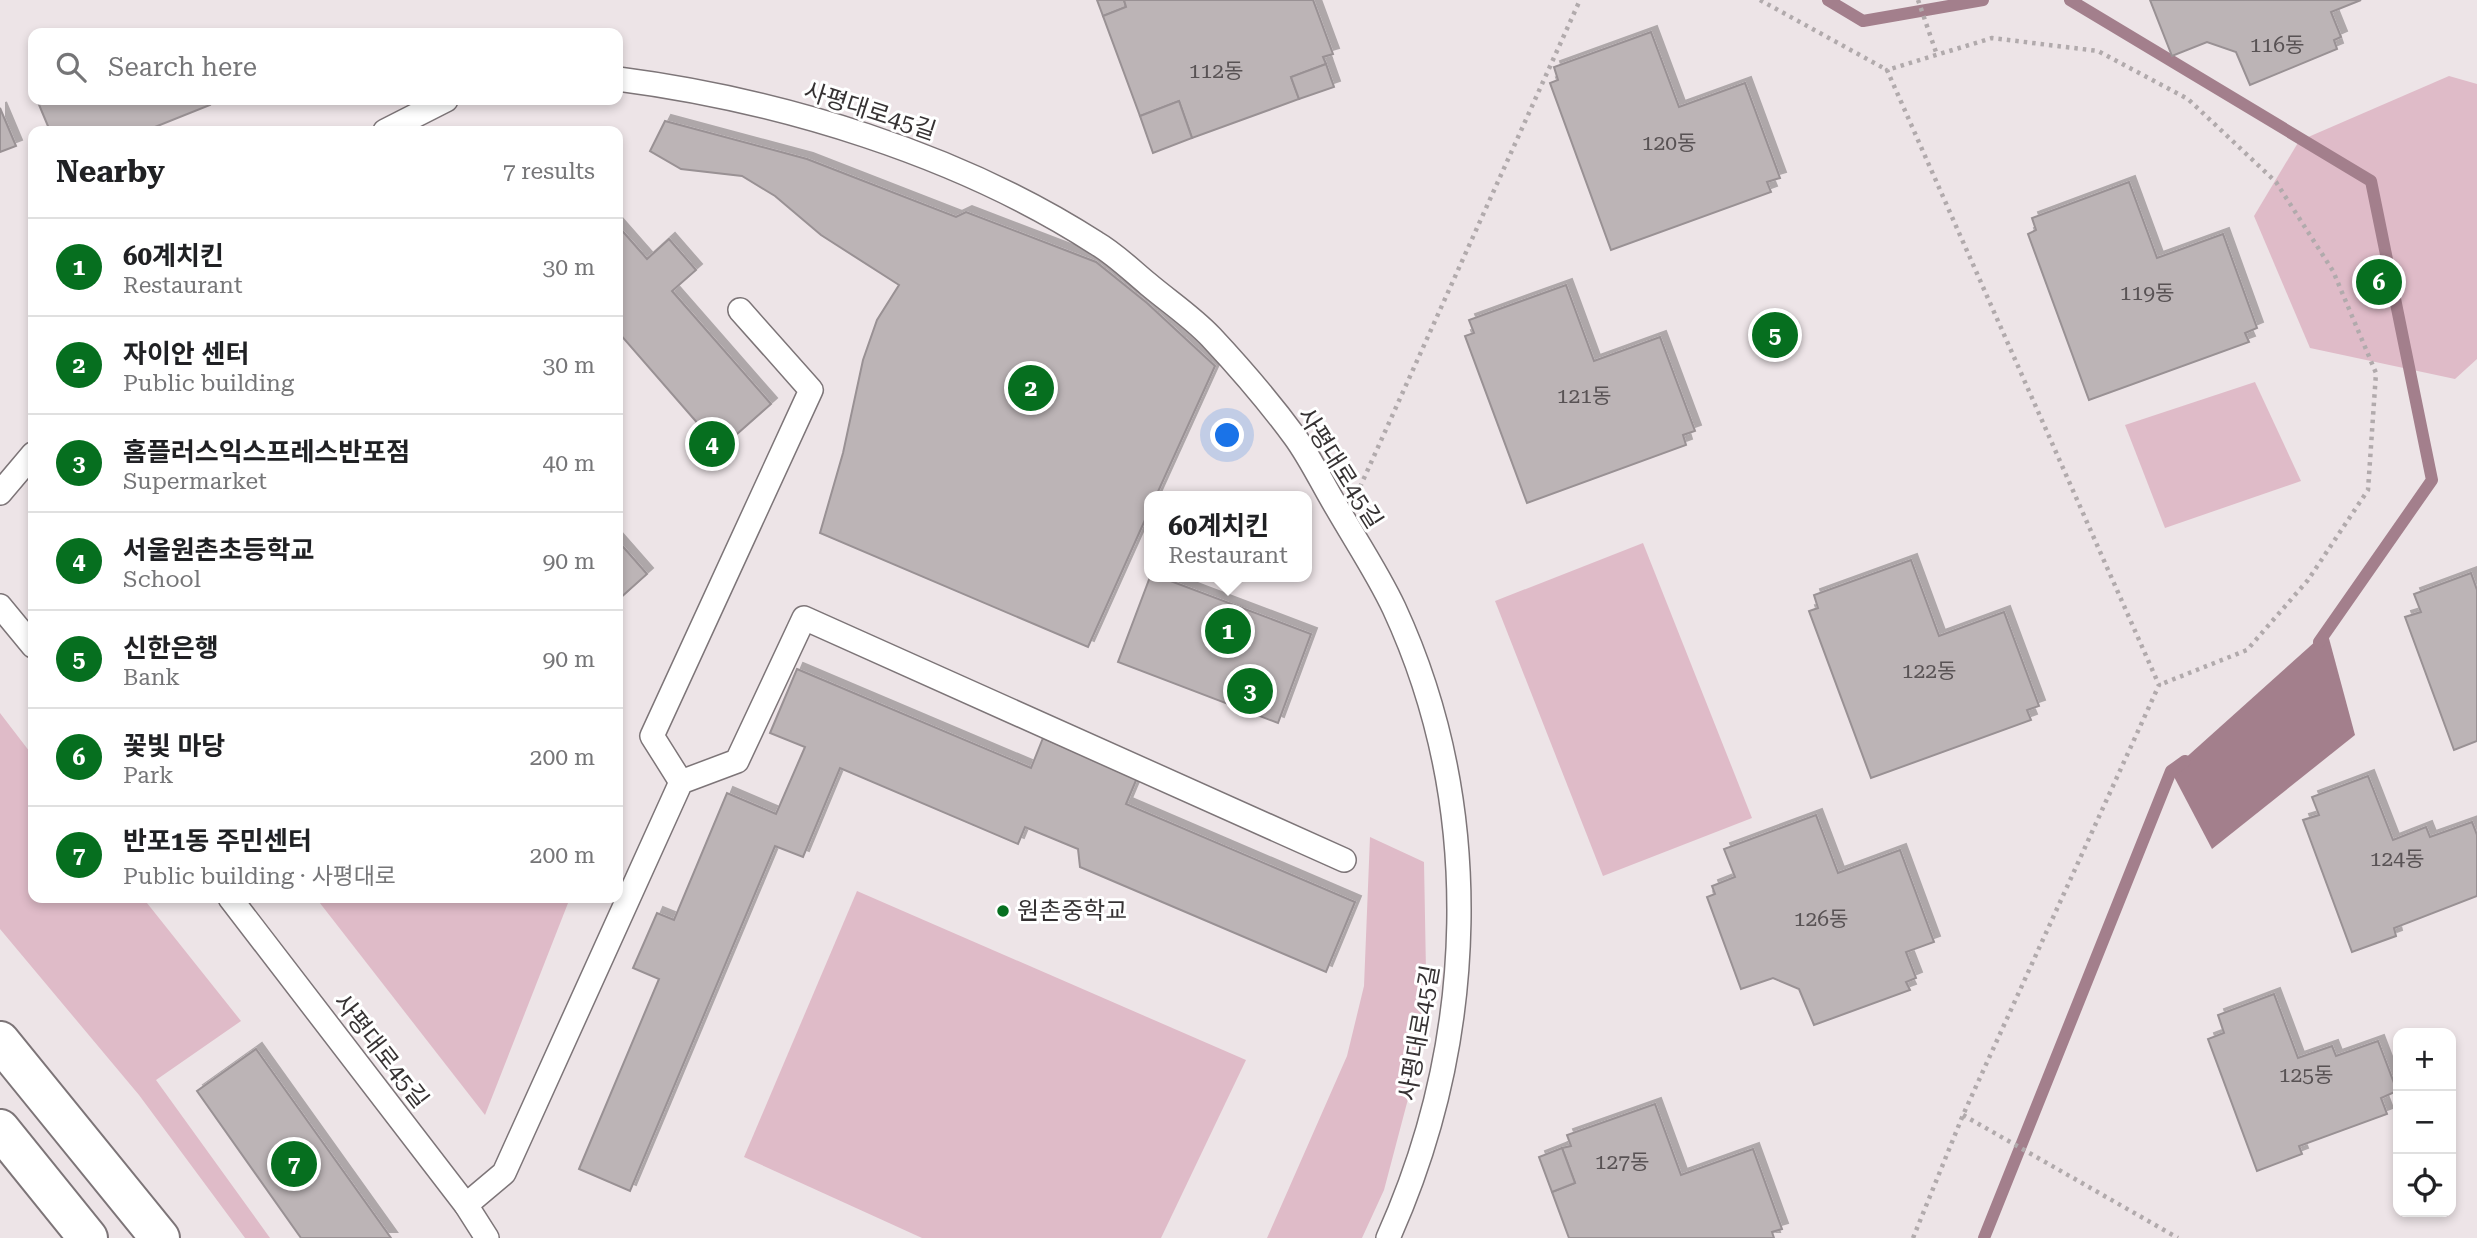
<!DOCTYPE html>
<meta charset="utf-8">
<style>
:root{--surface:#fff;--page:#f6f6f6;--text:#202124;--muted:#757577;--line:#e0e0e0;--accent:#066f1f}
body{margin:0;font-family:"Roboto Serif","Noto Sans KR",serif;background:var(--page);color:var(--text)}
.controls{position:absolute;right:21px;bottom:21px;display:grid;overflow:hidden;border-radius:14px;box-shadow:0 4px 10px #0003}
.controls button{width:63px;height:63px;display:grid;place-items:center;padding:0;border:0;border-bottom:2px solid var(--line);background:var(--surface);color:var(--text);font:35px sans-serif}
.you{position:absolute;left:1228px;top:436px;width:24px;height:24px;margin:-18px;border:5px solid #fff;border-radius:50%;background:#1a73e8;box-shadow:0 0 0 10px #1a73e833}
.badge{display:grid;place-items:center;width:46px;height:46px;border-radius:50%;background:var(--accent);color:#fff;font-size:23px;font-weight:700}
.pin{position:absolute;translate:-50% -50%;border:4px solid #fff;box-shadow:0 2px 7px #0006}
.popup{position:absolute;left:1144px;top:491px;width:168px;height:91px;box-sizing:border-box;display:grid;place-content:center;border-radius:14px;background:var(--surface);filter:drop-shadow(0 2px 5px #0005);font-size:23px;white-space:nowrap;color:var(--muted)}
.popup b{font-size:26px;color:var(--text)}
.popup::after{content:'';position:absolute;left:50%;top:100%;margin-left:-14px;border:14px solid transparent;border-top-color:var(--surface)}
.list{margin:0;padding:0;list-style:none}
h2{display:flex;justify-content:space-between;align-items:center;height:91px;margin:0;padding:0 28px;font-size:30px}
h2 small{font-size:23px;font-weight:400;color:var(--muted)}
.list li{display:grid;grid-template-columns:46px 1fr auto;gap:21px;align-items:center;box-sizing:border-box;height:98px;padding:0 28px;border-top:2px solid var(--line)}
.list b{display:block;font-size:26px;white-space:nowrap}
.list p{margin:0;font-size:23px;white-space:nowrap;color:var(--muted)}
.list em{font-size:23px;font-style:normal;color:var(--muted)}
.icon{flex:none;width:38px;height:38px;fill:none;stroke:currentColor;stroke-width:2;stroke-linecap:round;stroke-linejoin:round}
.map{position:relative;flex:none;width:2477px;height:1238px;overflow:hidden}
.search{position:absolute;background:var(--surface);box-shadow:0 4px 10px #0003;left:28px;top:28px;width:595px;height:77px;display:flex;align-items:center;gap:18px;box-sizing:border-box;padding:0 24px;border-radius:14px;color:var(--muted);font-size:26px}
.panel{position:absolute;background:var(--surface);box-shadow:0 4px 10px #0003;left:28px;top:126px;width:595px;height:777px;border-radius:14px}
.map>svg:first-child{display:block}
.green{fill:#dfbbc8}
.water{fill:#a37f8c}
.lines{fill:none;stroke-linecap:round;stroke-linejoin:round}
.stream{stroke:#a37f8c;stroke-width:12}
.building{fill:#bcb4b6;stroke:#999194;stroke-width:2;filter:url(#shadow)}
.lane-casing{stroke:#7d7578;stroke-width:26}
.primary-casing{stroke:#7d7578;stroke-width:42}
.path{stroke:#b1aaac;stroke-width:4.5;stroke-dasharray:3.5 5;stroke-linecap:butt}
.lane{stroke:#fff;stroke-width:23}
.primary{stroke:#fff;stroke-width:38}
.poi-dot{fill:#066f1f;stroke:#fff;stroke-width:2.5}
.labels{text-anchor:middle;stroke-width:6;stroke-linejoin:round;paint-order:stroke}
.number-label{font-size:21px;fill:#585254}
.street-label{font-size:24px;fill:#363233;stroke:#fff}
.poi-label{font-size:24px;fill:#363233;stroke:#fff;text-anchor:start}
</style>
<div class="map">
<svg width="2477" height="1238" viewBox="0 0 2477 1238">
<defs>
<filter id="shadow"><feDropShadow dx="6" dy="-6" stdDeviation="0" flood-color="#0004"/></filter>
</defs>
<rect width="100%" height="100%" fill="#ede4e7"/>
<g class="green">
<path d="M2449 76 2477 84V359L2455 379 2310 348 2254 216 2299 141Z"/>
<path d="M2255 382 2301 481 2165 528 2125 425Z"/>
<path d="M1643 543 1752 818 1603 876 1495 601Z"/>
<path d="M0 713 33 756V898H143L241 1021 156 1080 270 1238H245L139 1095 0 929Z"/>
<path d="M1370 837 1424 862 1427 1027 1384 1190 1362 1238H1267L1347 1056 1364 986Z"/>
<path d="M857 891 1246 1060 1161 1238H922L744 1157Z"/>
<path d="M316 898H570L485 1115Z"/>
</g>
<path class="water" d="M2327 631 2355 735 2212 849 2171 771Z"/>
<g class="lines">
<g class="stream">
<path d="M1828 0 1863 21 1983 0"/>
<path d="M2070 0 2371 181 2432 480 2319 642"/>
<path d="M1984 1238 2171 771 2185 761"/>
</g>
</g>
<g class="building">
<path d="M1097 0H1124L1126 7 1103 16Z"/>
<path d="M1124 0H1313L1333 54 1323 57 1326 64 1291 77 1299 99 1192 138 1179 101 1140 116 1103 16 1126 7Z"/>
<path d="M2150 0H2361L2331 12 2341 37 2334 40 2337 49 2250 85 2236 52 2207 42 2172 56Z"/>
<path d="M1651 32 1679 107 1745 83 1780 178 1767 182 1771 192 1611 250 1550 83 1558 80 1554 67Z"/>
<path d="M1326 64 1334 87 1299 99 1291 77Z"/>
<path d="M37 100H208L210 105 145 131H50Z"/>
<path d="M1179 101 1192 138 1153 153 1140 116Z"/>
<path d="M0 108 16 146 0 152Z"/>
<path d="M665 121 807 159 956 217 966 212 1096 262 1147 303 1215 366 1156 496H1149V511L1088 647 820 533 843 453 863 360 877 320 899 285 821 235 775 196 742 176 681 169 650 151Z"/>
<path d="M2129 182 2157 258 2223 234 2257 328 2245 333 2249 342 2089 400 2028 234 2036 230 2032 218Z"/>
<path d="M618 226 647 259 669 239 696 270 672 291 771 404 720 449 618 332Z"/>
<path d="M1566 285 1594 361 1660 337 1695 431 1683 435 1686 445 1527 503 1465 336 1474 333 1469 320Z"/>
<path d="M618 541 647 574 618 600Z"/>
<path d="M1911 560 1939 636 2004 612 2039 706 2027 710 2031 720 1871 778 1809 611 1818 608 1814 595Z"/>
<path d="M2471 573 2477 590V741L2454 750 2405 617 2421 612 2414 594Z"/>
<path d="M1150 577H1160L1311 634 1278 723 1118 662Z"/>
<path d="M797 669 1031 768 1043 738 1137 778 1126 804 1355 902 1326 972 1080 867 1078 849 1025 827 1018 844 840 768 803 857 775 846 630 1191 579 1169 659 979 633 968 657 913 674 920 727 793 776 814 805 747 770 733Z"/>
<path d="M2368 776 2393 840 2426 827 2430 837 2472 822 2477 835V896L2394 928 2396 936 2352 952 2303 820 2319 815 2312 797Z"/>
<path d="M1816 815 1838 873 1900 850 1934 942 1906 952 1916 978 1906 982 1910 990 1814 1025 1799 989 1773 978 1741 989 1707 897 1715 894 1712 886 1735 877 1724 849Z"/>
<path d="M2274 994 2298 1058 2332 1046 2336 1056 2378 1041 2397 1091 2381 1098 2387 1114 2299 1146 2302 1154 2257 1171 2208 1039 2224 1033 2218 1015Z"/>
<path d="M256 1049 391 1238H301L197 1091Z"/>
<path d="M1655 1104 1681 1175 1753 1149 1782 1229 1772 1232 1774 1238H1569L1552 1192 1575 1183 1562 1148 1571 1146 1567 1135Z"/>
<path d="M1562 1148 1575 1183 1552 1192 1539 1157Z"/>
</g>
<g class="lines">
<g class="lane-casing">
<g id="lane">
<path d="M618 79C780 100 958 154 1096 243 1115 254 1131 270 1148 284 1168 301 1192 317 1211 337 1240 368 1270 403 1295 437 1311 459 1323 485 1337 508 1356 541 1378 574 1394 608 1486 807 1477 1040 1388 1238"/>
<path d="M385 131 446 100"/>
<path d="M0 493 33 454"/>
<path d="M0 606 33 646"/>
<path d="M681 782 652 736 811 390 740 310"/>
<path d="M230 898 466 1205 487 1238"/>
<path d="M466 1205 504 1173 681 782 737 761 804 618 1344 860"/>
</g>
</g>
<g class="primary-casing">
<g id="primary">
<path d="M0 1041 160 1238"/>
<path d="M0 1129 88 1238"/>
</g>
</g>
<g class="path">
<path d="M1760 0 1887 70"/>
<path d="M1918 0 1937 55"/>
<path d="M1360 487 1580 0"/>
<path d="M1963 1115 2178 1238"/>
<path d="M1913 1238 1963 1115 2159 685 1887 70 1992 38 2098 51 2188 99 2276 182 2333 271 2376 373 2368 490 2308 580 2247 650 2159 685"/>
</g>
<use href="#lane" class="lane"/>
<use href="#primary" class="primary"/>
</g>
<circle class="poi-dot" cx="1003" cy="911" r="7"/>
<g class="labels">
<g class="number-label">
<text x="2277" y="52">116동</text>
<text x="1216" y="78">112동</text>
<text x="1669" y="150">120동</text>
<text x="2147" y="300">119동</text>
<text x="1584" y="403">121동</text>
<text x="1929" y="678">122동</text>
<text x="2397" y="866">124동</text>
<text x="1821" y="926">126동</text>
<text x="2306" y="1082">125동</text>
<text x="1622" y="1169">127동</text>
</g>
<g class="street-label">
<text transform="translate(870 111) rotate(18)" y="8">사평대로45길</text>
<text transform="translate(1340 468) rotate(58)" y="8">사평대로45길</text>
<text transform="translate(1419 1033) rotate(-80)" y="8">사평대로45길</text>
<text transform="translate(381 1051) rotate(52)" y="8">사평대로45길</text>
</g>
<g class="poi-label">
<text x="1017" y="919">원촌중학교</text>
</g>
</g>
</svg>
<div class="controls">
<button>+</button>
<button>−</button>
<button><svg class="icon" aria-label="locate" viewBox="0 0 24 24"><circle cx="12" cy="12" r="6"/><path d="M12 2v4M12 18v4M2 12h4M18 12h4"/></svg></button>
</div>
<div class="you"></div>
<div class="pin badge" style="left:1228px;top:631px">1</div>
<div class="popup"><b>60계치킨</b>Restaurant</div>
<div class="pin badge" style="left:1031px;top:388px">2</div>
<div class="pin badge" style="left:1250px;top:691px">3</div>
<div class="pin badge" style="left:712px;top:444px">4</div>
<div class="pin badge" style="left:1775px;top:335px">5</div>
<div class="pin badge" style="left:2379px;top:282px">6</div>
<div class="pin badge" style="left:294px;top:1164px">7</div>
<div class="search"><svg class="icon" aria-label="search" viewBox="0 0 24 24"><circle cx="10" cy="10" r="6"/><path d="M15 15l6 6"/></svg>Search here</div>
<section class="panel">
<h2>Nearby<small>7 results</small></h2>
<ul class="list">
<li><span class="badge">1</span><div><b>60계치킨</b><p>Restaurant</p></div><em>30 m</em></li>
<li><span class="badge">2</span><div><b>자이안 센터</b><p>Public building</p></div><em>30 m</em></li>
<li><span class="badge">3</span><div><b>홈플러스익스프레스반포점</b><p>Supermarket</p></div><em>40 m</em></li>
<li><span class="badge">4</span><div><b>서울원촌초등학교</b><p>School</p></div><em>90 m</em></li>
<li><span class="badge">5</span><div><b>신한은행</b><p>Bank</p></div><em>90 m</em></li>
<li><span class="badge">6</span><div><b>꽃빛 마당</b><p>Park</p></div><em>200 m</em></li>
<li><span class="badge">7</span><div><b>반포1동 주민센터</b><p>Public building · 사평대로</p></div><em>200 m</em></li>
</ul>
</section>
</div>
